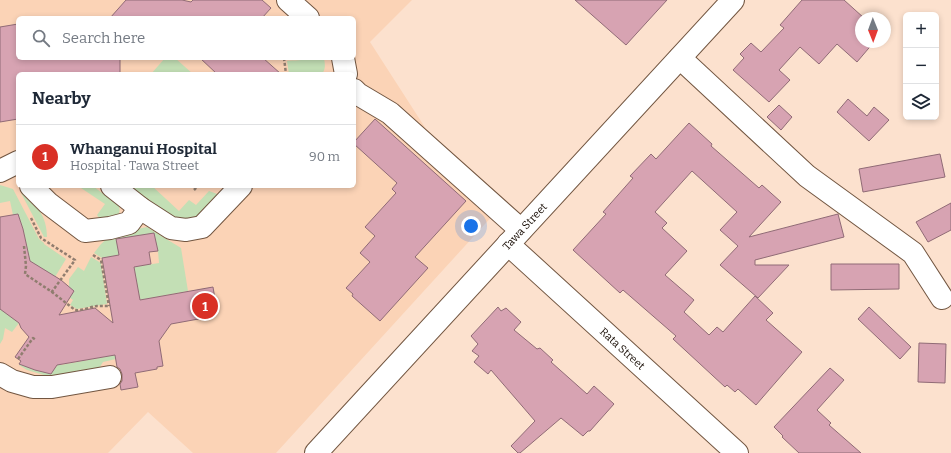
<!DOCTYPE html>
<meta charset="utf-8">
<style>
:root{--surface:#fff;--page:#f2f2f3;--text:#1f2937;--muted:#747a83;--line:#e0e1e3;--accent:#d93025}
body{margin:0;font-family:Bitter,serif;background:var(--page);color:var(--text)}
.controls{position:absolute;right:12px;top:12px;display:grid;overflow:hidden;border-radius:6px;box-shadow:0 2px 6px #0003}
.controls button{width:36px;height:36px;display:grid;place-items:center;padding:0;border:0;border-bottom:1px solid var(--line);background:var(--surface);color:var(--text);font:20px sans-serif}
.compass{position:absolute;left:855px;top:12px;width:36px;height:36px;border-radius:50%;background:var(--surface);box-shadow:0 2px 6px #0003;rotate:179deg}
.you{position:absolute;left:471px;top:226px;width:14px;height:14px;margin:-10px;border:3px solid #fff;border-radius:50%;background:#1a73e8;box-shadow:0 0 0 6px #1a73e833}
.badge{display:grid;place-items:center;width:26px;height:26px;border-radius:50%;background:var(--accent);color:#fff;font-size:13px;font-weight:700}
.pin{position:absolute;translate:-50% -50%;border:2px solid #fff;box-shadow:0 1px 4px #0006}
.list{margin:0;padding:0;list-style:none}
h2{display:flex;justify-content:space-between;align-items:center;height:52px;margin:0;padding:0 16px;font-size:17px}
h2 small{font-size:13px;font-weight:400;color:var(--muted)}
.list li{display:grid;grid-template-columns:26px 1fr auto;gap:12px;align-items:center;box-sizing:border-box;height:64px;padding:0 16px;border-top:1px solid var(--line)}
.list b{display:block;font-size:15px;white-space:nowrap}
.list p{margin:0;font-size:13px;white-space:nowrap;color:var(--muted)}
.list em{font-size:13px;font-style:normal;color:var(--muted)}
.icon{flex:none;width:22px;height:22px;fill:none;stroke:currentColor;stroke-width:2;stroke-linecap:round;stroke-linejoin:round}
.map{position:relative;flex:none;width:951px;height:453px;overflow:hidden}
.search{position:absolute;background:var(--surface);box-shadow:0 2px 6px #0003;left:16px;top:16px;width:340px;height:44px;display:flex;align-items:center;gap:10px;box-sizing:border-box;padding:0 14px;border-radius:6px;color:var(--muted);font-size:15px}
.panel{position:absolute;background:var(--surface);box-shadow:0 2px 6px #0003;left:16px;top:72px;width:340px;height:116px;border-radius:6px}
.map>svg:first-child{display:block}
.built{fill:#fbd3b6;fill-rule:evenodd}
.green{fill:#c3dfb5}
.building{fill:#d7a3b2;stroke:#906b76}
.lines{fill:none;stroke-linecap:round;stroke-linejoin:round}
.minor-casing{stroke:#725641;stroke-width:24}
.path{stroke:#907d6f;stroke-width:2.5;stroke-dasharray:3 2;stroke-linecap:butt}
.minor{stroke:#fff;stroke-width:22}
.labels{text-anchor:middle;stroke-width:3;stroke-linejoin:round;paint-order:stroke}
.street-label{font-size:11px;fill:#1a0f07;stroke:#fce1ce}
</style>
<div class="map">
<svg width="951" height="453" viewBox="0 0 951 453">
<rect width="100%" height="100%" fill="#fce1ce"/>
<path class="built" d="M0 0H412L370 42 426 129 506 201 276 453H193L148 412 108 453H0ZM18 18H354V58H18ZM18 74H354V186H18Z"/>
<g class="green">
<path d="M165 58H175L193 74H151Z"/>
<path d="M310 58H324C325 64 326 69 322 74H289L287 61C294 60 303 61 310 58Z"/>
<path d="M0 185 13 189 39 239 44 243V244L66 259 55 277 29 264C27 247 25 231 18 215H13L10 201 0 203Z"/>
<path d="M78 186H93L119 206C120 210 120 213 117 216L100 219 97 215 105 204Z"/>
<path d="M124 186H152L179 211 189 200 196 205 209 191 220 195 201 215 191 219 176 220Z"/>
<path d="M21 193C37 205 47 216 47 237H44L43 235Z"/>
<path d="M147 227 181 248 188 291 140 300 134 267 159 263 158 251 119 255 102 258 94 253 101 244 112 234Z"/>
<path d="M91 257 101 263 107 304 77 309 70 305 73 300 69 297V279L78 267 84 271Z"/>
<path d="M0 307 3 311 19 323 12 332 5 328 3 339 0 344Z"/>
<path d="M115 355 116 359 103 362 98 370 54 377 44 375 27 370 19 365 20 363 35 370 51 374 59 363 61 365Z"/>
</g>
<g class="building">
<path d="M126 0H182L191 2 193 0H262L271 8 262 18H110Z"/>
<path d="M575 0H667L626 45Z"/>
<path d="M802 0H844L864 18H861V42H874L857 62 837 44 819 64 800 47 779 70 790 80 769 102 733 70 744 58 740 54 751 43 761 52 784 28 780 25Z"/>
<path d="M18 24V58H120V74H18V119L0 122V27Z"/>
<path d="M200 58H263L281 74H217Z"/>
<path d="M848 99 867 116 874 107 889 120 869 141 837 112Z"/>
<path d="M779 105 792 117 781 130 767 117Z"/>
<path d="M375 119 466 201 415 257 428 268 380 321 352 296 353 294 346 288 370 262 360 253 375 236 365 227 396 193 392 189 397 183 354 144V142Z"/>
<path d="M689 123 712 144 711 146 759 188 762 185 781 202 749 237 838 214 844 237 755 260V265H789L758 298 720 265 738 246 720 230 737 212 692 171 655 212 667 223 662 228 687 251 665 275 694 300 684 312 709 335 717 327 723 332 755 296 773 313 766 320 802 352 756 405 738 389 735 392 727 385 725 387 673 339 676 336 623 290 620 293 573 250 606 214 603 212 633 178 630 176 651 154 656 159Z"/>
<path d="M940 154 945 177 863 192 859 169Z"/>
<path d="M951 203V230L928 242 916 222Z"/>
<path d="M18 214 23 229 30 261 61 280 74 291 59 315 95 308 113 323 102 258 119 255 116 239 154 233 158 251 149 252 151 264 134 267 140 300 213 287 216 305 203 307 204 318 171 324 159 341 163 366 157 367V369L135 373 138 387 121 390 120 384 122 381V374L120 369 117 367 115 355 57 365 51 374 35 370 19 364 21 361 15 357 29 337 21 328 19 323 0 309V217Z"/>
<path d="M831 264H899V289L831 290Z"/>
<path d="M498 307 501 311 506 308 521 322 514 330 537 349 540 348 553 360 551 362 587 394 594 386 614 404 590 431H588L583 436 561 418 520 453H518L511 446 535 421 491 370 488 374 474 362 479 356 472 351 478 344 471 336Z"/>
<path d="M869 307 911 347 900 359 858 319Z"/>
<path d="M919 343 946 344 945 383 918 382Z"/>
<path d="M830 368 844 380 817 410 831 423 829 425 861 453H799L782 437 783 436 774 427Z"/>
</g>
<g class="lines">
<g class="minor-casing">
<g id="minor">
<path d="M288 0 308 18"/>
<path d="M343 58 346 74"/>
<path d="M680 58 807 176 913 253 942 298"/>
<path d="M354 90 358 94 390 113 521 230"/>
<path d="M0 171 18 162"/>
<path d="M31 186 48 203 85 231 110 228 129 223 140 208"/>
<path d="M112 186 140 208 171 228 186 230 202 227 241 186"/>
<path id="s1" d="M508 244 737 453"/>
<path d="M0 374 12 381 33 387H52L110 377"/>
<path id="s2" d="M316 453 733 0"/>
</g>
</g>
<g class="path">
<path d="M284 58 286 74"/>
<path d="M194 190 198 186"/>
<path d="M31 218 41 238 75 260 51 293"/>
<path d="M24 246 26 266 25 274 52 292 75 310C81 311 90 307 97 306 102 306 106 306 110 306"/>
<path d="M93 255 101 260 109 306"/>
<path d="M18 359 33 338 36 340"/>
</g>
<use href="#minor" class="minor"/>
</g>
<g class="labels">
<g class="street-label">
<text dy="4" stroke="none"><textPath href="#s2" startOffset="308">Tawa Street</textPath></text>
<text dy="4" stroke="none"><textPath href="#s1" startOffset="155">Rata Street</textPath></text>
</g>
</g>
</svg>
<div class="controls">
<button>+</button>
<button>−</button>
<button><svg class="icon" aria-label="layers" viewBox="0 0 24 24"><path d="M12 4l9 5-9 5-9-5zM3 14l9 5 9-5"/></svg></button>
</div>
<svg class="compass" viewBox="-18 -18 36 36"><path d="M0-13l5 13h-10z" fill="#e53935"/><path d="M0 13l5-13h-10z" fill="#747a83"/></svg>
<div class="you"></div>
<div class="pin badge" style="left:205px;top:306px">1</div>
<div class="search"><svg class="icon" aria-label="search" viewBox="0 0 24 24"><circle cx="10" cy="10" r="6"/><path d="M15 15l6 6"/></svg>Search here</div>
<section class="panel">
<h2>Nearby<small></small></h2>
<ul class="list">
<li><span class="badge">1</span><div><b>Whanganui Hospital</b><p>Hospital · Tawa Street</p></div><em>90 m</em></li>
</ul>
</section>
</div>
